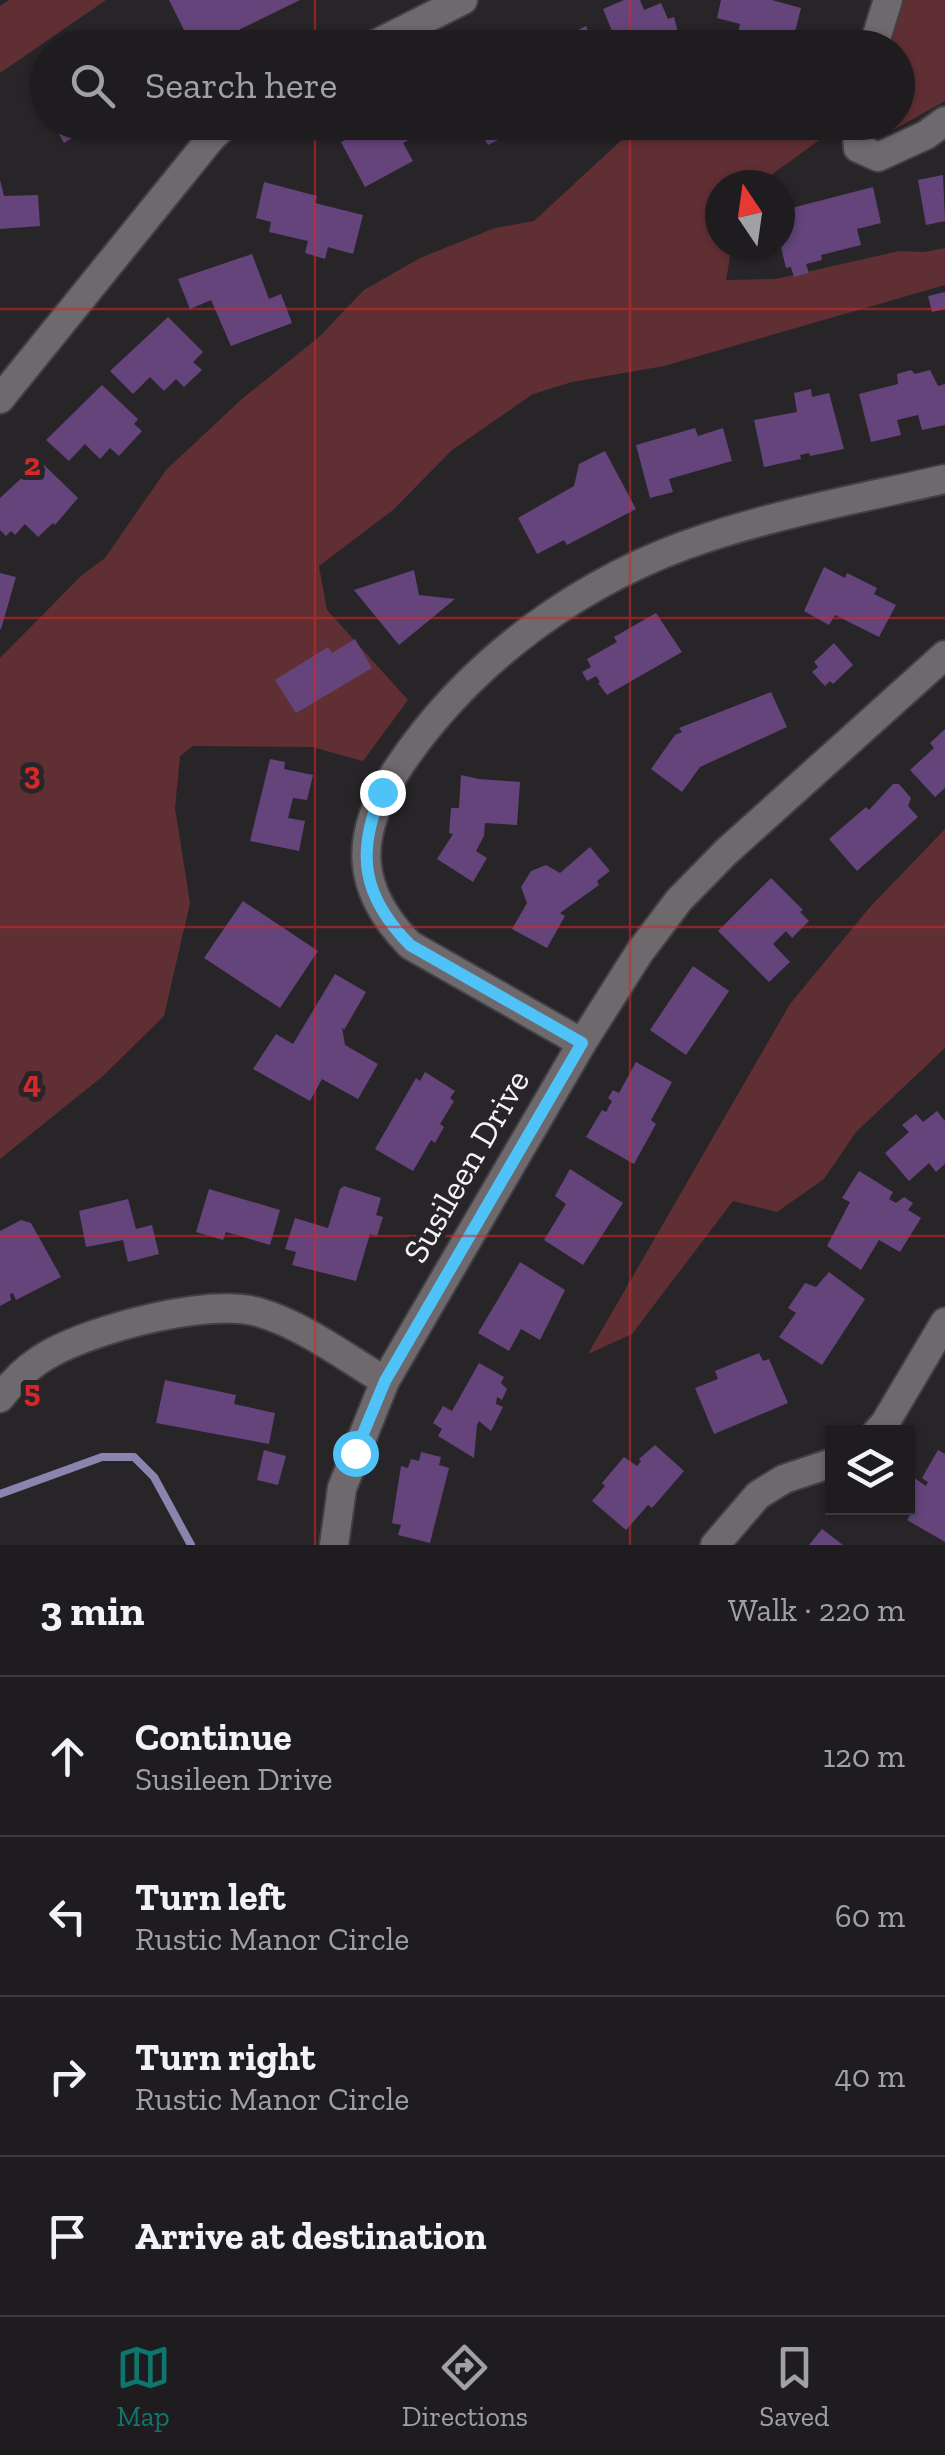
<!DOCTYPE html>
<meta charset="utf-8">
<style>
:root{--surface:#1e1c1e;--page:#262527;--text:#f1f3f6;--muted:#a1a1a4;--line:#3c3a3c;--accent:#0f766e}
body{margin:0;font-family:"Zilla Slab",serif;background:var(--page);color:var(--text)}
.controls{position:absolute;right:30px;bottom:30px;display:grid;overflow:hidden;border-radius:0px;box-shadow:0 2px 8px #0004}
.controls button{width:90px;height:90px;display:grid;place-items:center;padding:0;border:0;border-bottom:2px solid var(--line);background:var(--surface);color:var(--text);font:50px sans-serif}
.compass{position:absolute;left:705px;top:170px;width:90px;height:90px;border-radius:50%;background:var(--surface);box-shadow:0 2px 8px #0004;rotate:347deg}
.stop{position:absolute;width:30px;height:30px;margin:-22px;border:8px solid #4fc3f7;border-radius:50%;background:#fff}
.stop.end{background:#4fc3f7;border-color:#fff;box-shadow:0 2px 10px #0008}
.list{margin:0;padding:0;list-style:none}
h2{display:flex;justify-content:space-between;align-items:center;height:130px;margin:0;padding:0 40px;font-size:42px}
h2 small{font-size:32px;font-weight:400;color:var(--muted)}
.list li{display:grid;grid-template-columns:65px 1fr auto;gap:30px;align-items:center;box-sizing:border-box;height:160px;padding:0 40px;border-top:2px solid var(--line)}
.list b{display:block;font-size:38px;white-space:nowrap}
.list p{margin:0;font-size:32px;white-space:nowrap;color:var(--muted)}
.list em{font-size:32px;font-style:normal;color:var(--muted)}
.icon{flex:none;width:55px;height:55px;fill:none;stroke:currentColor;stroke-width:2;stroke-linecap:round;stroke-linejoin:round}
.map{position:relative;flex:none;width:945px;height:1545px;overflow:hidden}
.search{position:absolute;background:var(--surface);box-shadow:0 2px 8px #0004;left:30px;right:30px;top:30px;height:110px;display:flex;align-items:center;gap:25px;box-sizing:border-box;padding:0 35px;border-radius:55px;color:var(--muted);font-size:38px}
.sheet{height:770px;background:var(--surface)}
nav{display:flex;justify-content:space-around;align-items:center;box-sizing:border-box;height:140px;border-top:2px solid var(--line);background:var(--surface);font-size:28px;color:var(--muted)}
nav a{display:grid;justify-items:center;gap:5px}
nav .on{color:var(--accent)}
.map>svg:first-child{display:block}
.green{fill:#602f34}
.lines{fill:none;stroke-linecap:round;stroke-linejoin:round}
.stream{stroke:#8b84af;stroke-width:8}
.building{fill:#64447b}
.minor-casing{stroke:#434043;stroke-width:32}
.minor{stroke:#6e696d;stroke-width:28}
.route{stroke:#4fc3f7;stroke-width:12}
.grid{fill:none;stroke:#d62828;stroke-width:2.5;stroke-opacity:0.55}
.labels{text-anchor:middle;stroke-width:10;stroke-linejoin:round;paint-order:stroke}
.street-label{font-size:35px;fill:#f6f3f6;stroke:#282528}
.grid-label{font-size:32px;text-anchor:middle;font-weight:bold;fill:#d62828;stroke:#282528;stroke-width:10;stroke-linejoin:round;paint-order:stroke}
</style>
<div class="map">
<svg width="945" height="1545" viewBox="0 0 945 1545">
<rect width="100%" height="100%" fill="#282528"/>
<g class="green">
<path d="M9 0H106L0 73V6Z"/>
<path d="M904 0H945V101L893 130 873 127 872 123 898 122V48L888 47Z"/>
<path d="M640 123H843L757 185H720V245H732L726 280 776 279 899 251 924 252 945 248V285L664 366 572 382 533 394 452 450 393 510 319 566 327 610 408 700 363 761 312 747 193 746 180 756 175 808 190 903 164 1016 103 1076 0 1159V658L81 576 105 558 166 470 243 398 319 337 364 290 420 258 495 228 534 221Z"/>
<path d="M945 829V1048L856 1132 824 1179 777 1212 733 1201 632 1334 588 1354 790 1004 870 907Z"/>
</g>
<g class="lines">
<path class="stream" d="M0 1494 102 1457H134L154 1477 191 1545"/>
</g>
<g class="building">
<path d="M169 0H300L202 48H193Z"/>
<path d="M624 0H640L644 10 661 3 668 19 674 17 682 48H619L603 9Z"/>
<path d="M721 0H772L801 8 791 48 735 46 740 24 717 18Z"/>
<path d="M586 26 596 48H542Z"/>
<path d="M52 122H98L64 143Z"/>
<path d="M373 122H420L425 131 403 143 413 161 365 187 341 142 365 131 363 128Z"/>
<path d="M465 122H512L516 131 488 145 482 134 474 138Z"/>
<path d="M943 175 945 221 926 225 918 180Z"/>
<path d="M0 180 4 196 38 195 40 226 0 229Z"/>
<path d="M264 182 317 196 315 203 363 215 353 254 328 247 325 259 305 253 308 241 269 232 271 222 256 218Z"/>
<path d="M873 187 881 223 857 229 861 245 821 255 822 260 806 264 809 273 794 277 791 267 786 268 780 243V211Z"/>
<path d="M252 254 269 299 281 294 292 323 231 346 211 300 190 309 178 279Z"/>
<path d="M945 292V309L932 312 928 296Z"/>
<path d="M168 317 203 352 193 362 202 370 184 387 176 379 164 391 150 377 133 394 110 371Z"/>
<path d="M911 370 915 374 930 370 938 386 945 384V425L922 430 918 415 897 420 901 435 871 442 859 394 898 384 897 374Z"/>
<path d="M102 385 138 419 134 424 142 431 119 456 110 448 100 459 85 444 69 461 46 440Z"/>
<path d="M811 389 812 397 829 393 844 449 810 456 809 453 800 455 801 459 764 467 754 420 797 412 794 393Z"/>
<path d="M695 428 698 436 723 428 732 461 669 479 673 492 650 498 636 445Z"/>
<path d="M605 451 636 509 567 545 564 540 537 554 518 518 574 486 579 464Z"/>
<path d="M40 461 78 498 55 525 53 523 38 537 25 524 15 535 11 531 6 536 0 530V498Z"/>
<path d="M824 567 845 578 847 573 877 588 874 594 896 605 879 637 835 615 829 625 804 611Z"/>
<path d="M414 570 419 595 455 599 399 645 354 590Z"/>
<path d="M0 573 16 577 1 629H0Z"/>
<path d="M656 613 682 652 607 695 598 683 600 682 596 676 587 681 582 672 591 667 587 659 617 642 614 637Z"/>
<path d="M355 639 372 668 296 713 275 680 328 647 332 653Z"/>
<path d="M834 643 853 665 833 684 830 681 825 686 812 672 818 667 814 662Z"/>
<path d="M771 692 787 727 700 767 682 792 651 769 675 735 682 732 679 728Z"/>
<path d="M945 729V788L935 797 910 770 934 748 930 743Z"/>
<path d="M270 759 285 762 284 769 313 775 307 800 293 798 288 818 305 821 299 851 250 841Z"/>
<path d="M461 775 479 779 520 782 517 825 485 823 484 836 476 851 487 858 473 882 437 859 453 834 449 833 451 808H459Z"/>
<path d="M893 784H899L911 798 908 806 918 817 857 871 829 839 866 807 869 810Z"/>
<path d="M590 847 610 871 597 881 599 885 560 913 565 916 547 948 512 929 527 903 521 887 531 871 546 865 560 873Z"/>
<path d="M771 878 803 910 800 912 809 921 792 938 786 931 773 944 790 962 769 982 718 931Z"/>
<path d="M243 901 318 951 280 1008 204 958Z"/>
<path d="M693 966 729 991 686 1055 650 1030Z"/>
<path d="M335 974 366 992 344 1030 342 1027 345 1045 378 1064 358 1099 322 1079 310 1101 253 1069 276 1034 293 1044Z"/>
<path d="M636 1062 672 1082 651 1120 656 1124 634 1164 586 1137 602 1110 606 1112 612 1101 608 1098 613 1090 619 1093Z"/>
<path d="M425 1072 455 1091 450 1098 454 1101 440 1124 444 1127 435 1143 431 1140 413 1171 375 1149 416 1078 420 1081Z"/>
<path d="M937 1111 945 1121V1164L936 1172 929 1163 909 1181 885 1153 909 1132 902 1125 916 1114 923 1122Z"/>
<path d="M570 1169 623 1203 583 1265 544 1240 566 1204 555 1196Z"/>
<path d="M859 1171 893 1192 889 1199 896 1203 904 1197 913 1203 908 1210 921 1218 900 1252 879 1240 861 1270 827 1246 850 1202 842 1198Z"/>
<path d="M344 1186 381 1198 376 1215 383 1217 377 1236 370 1234 356 1281 292 1265 296 1252 285 1249 295 1218 328 1228 340 1189Z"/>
<path d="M209 1189 280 1210 270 1245 226 1232 223 1240 196 1232Z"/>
<path d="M128 1199 136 1229 152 1225 159 1254 128 1262 123 1240 86 1247 79 1211Z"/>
<path d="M21 1220 31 1223 61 1277 16 1300 13 1293 10 1294 11 1300 0 1306V1231Z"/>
<path d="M520 1262 565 1290 540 1340 521 1329 509 1351 478 1333Z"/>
<path d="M829 1272 865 1299 822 1365 779 1337 796 1313 788 1308 805 1283 816 1287Z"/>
<path d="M759 1353 763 1361 769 1359 788 1403 714 1434 695 1388 718 1379 715 1371Z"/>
<path d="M479 1363 504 1377 501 1383 507 1389 502 1400 497 1397 496 1404 503 1407 491 1431 479 1421 477 1425 474 1458 438 1436 442 1429 433 1423 443 1406 452 1411Z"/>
<path d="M165 1380 236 1395 234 1404 275 1413 269 1444 156 1423Z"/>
<path d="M655 1445 684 1471 652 1508 648 1505 626 1530 592 1501 605 1486 602 1483 624 1457 637 1466 641 1461 639 1459Z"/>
<path d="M264 1450 286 1456 278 1485 257 1480Z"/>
<path d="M938 1450 945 1454V1542L907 1520 910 1515 897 1508H908V1486L913 1477 926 1486 928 1482 922 1478Z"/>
<path d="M421 1452 441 1457 439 1465 449 1468 430 1543 398 1535 401 1525 392 1523 401 1466 408 1468 411 1459 419 1461Z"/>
<path d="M822 1529 843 1545H809Z"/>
</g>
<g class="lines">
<g class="minor-casing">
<g id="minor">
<path d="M368 48 463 0"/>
<path d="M873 48 888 0"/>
<path d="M856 122 858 148 878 157 926 135 945 121"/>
<path d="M0 399 212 137 228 122"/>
<path d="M582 1043 410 945C354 888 354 834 398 768 470 660 584 577 709 537 786 512 866 497 945 479"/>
<path d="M0 1398C14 1380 32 1363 51 1353 97 1328 208 1298 258 1312 303 1325 345 1357 385 1381"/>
<path d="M877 1432 885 1423 945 1322"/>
<path d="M334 1545 342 1488 385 1381 582 1043 639 953 679 900 726 852 945 655"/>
<path d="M715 1545 758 1495 784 1479 832 1463"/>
</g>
</g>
<use href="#minor" class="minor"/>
</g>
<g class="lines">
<path class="route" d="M355 1453 385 1381 582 1043 410 945C363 897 355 854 382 792"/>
</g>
<path class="grid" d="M315 0V48M630 0V48M315 122V1545M630 122V1545M0 309H945M0 618H945M0 927H945M0 1236H945"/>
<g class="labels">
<g class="street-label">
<text transform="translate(466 1166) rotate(-60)" y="12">Susileen Drive</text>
</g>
</g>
<g class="grid-label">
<text x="32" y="475">2</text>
<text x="32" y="784">3</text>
<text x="32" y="1093">4</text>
<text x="32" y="1402">5</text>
</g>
</svg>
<div class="controls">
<button><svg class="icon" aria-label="layers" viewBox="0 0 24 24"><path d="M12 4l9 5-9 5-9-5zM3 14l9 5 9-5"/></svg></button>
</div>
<svg class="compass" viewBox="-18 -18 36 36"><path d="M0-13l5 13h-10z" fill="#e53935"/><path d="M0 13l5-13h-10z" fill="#a1a1a4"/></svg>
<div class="stop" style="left:355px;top:1453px"></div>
<div class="stop end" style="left:382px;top:792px"></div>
<div class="search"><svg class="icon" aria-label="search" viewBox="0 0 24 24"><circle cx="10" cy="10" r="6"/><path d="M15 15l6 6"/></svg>Search here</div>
</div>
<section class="sheet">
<h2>3 min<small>Walk · 220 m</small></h2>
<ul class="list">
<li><svg class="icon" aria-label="ahead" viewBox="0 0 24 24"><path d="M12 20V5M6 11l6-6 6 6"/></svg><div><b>Continue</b><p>Susileen Drive</p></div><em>120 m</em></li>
<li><svg class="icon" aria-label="left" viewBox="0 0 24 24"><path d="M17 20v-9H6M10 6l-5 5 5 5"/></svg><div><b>Turn left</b><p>Rustic Manor Circle</p></div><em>60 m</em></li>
<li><svg class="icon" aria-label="right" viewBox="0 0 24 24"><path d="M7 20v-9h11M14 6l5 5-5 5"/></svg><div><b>Turn right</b><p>Rustic Manor Circle</p></div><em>40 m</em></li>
<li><svg class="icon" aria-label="arrive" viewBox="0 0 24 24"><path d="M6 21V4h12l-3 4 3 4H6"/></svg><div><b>Arrive at destination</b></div></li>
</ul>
</section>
<nav>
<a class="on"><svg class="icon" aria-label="map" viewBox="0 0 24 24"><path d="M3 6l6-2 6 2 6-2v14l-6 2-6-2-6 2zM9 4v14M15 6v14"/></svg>Map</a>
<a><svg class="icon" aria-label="directions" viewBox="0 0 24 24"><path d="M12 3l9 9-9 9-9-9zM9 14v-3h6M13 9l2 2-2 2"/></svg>Directions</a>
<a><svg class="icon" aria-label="saved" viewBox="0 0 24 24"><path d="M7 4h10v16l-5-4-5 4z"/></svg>Saved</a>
</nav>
